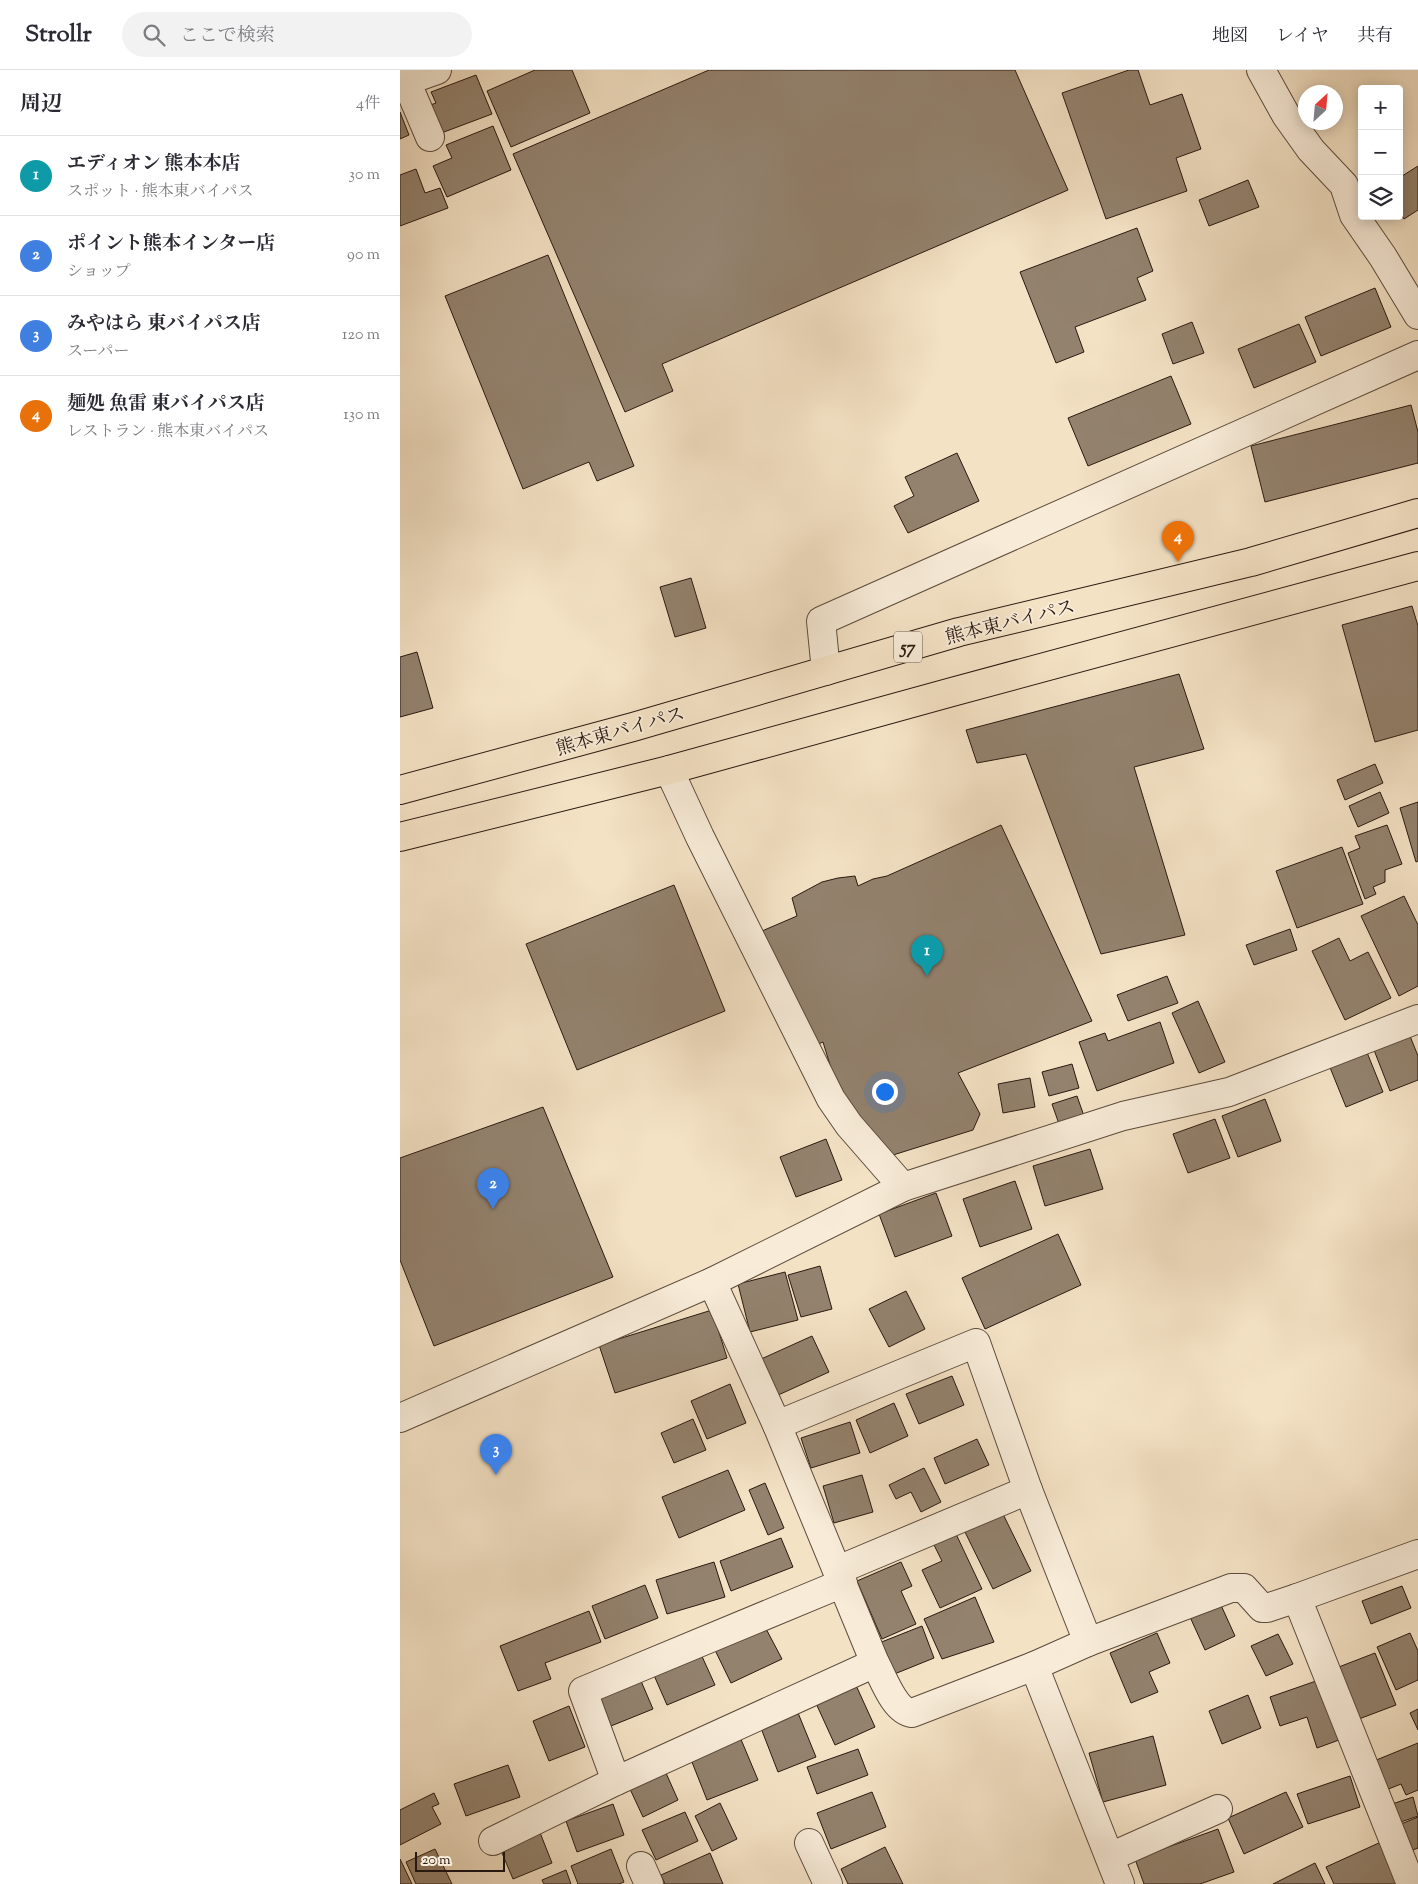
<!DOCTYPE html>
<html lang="ja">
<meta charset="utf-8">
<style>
:root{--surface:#fff;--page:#f2f2f3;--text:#2b2b33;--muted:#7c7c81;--line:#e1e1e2;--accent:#b45309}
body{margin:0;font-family:"Sorts Mill Goudy","Noto Serif JP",serif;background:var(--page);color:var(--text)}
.controls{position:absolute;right:15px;top:15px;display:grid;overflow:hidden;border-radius:5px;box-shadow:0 2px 12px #0003}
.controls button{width:45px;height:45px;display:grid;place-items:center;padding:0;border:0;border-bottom:1px solid var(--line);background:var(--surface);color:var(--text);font:25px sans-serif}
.compass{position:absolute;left:898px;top:15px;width:45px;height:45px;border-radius:50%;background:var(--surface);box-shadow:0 2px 12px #0003;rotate:26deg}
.scale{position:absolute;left:15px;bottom:12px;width:90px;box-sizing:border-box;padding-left:5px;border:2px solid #2a1910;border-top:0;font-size:14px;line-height:18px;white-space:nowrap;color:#2a1910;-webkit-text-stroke:4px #f8ecd9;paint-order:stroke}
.you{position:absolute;left:484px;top:1021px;width:18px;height:18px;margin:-12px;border:4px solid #fff;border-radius:50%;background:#1a73e8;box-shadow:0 0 0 8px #1a73e833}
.badge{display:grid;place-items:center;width:32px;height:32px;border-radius:50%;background:var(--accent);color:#fff;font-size:16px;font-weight:700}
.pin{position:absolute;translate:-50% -41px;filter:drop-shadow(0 1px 2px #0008)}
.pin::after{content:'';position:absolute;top:26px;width:18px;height:15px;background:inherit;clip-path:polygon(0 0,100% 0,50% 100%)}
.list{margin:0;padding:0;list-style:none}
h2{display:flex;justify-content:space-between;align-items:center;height:65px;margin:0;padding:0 20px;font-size:21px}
h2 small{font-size:16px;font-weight:400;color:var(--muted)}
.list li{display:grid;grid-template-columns:32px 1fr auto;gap:15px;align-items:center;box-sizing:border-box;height:80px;padding:0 20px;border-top:1px solid var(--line)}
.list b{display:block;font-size:19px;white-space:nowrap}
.list p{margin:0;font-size:16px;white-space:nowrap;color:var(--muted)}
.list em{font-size:16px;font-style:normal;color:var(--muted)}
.icon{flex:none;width:28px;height:28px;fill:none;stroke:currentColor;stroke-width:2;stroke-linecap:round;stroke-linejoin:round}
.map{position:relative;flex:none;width:1018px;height:1814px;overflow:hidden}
header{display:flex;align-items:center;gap:30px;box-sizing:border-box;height:70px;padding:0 25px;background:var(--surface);border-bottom:1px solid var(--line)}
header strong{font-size:24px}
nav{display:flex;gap:28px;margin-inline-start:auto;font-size:18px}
.search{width:350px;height:45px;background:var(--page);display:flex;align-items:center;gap:12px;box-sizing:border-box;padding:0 18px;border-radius:28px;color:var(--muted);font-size:19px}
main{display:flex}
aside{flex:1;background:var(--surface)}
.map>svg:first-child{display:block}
.building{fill:#93826e;stroke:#2a1910}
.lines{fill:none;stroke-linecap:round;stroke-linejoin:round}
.minor-casing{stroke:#5c4b3d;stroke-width:30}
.highway-casing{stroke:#2a1910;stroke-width:30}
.minor{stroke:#f8ecd9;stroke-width:28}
.highway{stroke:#f4e2c5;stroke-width:28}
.labels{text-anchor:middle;stroke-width:4;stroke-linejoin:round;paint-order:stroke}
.shield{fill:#f8ecd9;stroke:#68584c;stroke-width:1}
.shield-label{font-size:18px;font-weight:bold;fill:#2a1910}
.street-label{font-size:19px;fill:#2a1910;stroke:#f8ecd9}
</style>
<header>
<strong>Strollr</strong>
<div class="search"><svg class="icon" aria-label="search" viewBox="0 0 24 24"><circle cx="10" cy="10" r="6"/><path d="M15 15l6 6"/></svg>ここで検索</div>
<nav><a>地図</a><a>レイヤ</a><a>共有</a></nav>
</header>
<main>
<aside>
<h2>周辺<small>4件</small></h2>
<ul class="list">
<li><span class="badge" style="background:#0f9aa8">1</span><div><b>エディオン 熊本本店</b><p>スポット · 熊本東バイパス</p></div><em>30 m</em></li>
<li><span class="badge" style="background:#3f7fe0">2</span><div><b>ポイント熊本インター店</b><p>ショップ</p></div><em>90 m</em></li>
<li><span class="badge" style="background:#3f7fe0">3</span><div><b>みやはら 東バイパス店</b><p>スーパー</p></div><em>120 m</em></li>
<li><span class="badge" style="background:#e8710a">4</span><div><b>麺処 魚雷 東バイパス店</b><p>レストラン · 熊本東バイパス</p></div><em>130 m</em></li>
</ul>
</aside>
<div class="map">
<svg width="1018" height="1814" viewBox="0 0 1018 1814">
<rect width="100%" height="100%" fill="#f4e2c5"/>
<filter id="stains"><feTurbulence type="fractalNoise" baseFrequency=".004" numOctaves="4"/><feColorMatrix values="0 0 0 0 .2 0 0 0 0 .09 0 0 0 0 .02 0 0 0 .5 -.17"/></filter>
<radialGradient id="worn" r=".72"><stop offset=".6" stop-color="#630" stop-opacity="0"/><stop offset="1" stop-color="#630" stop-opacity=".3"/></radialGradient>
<g class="building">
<path d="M135 0H172L190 43 111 77 87 21Z"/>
<path d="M309 0H615L668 120 262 294 273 321 225 342 113 84Z"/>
<path d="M729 0H738L750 35 782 24 801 79 776 88 787 121 706 149 662 23Z"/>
<path d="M76 5 92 44 36 65 25 37 36 33 31 22Z"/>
<path d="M0 42 9 65 0 69Z"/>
<path d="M93 56 111 100 47 127 33 96 52 88 46 75Z"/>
<path d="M1018 96V140L1004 149 999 141V108Z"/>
<path d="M16 99 25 123 40 118 48 138 0 156V105Z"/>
<path d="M848 110 859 137 809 156 799 130Z"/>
<path d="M737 158 753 201 737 208 746 230 675 257 684 282 656 293 620 202Z"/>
<path d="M148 185 234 396 197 411 189 392 123 419 45 226Z"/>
<path d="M975 218 991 257 921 286 905 247Z"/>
<path d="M792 252 804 283 773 294 762 264Z"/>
<path d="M899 254 916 292 854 318 838 279Z"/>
<path d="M771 306 791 354 688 396 668 348Z"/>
<path d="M1011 335 1018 362V393L865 432 851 376Z"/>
<path d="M557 383 579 431 508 463 494 436 514 426 505 407Z"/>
<path d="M291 508 306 558 275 567 260 517Z"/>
<path d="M1012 536 1018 556V660L975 672 942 555Z"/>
<path d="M17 582 33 638 0 647V587Z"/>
<path d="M779 604 804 679 734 697 785 865 701 884 626 684 577 693 566 660Z"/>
<path d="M975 694 983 713 945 730 937 710Z"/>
<path d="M980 722 989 743 958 757 949 736Z"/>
<path d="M1018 732V791L1016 792 1000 738Z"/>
<path d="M601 755 692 951 558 1003 580 1044 573 1060 493 1085 441 1031 423 972 414 976 362 861 397 846 392 828 422 812 438 808 455 806 458 816 473 809 487 806Z"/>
<path d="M987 755 1002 794 985 800V812L973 817 976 824 965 829 948 783 960 778 955 766Z"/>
<path d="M942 777 963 834 897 858 876 801Z"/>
<path d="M274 815 325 941 177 1000 126 874Z"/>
<path d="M1004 826 1018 855V916L999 926 961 846Z"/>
<path d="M890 859 897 880 854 895 846 875Z"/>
<path d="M939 868 950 891 968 882 991 928 945 950 912 881Z"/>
<path d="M767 906 778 933 728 951 717 925Z"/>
<path d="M798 931 825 992 799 1003 772 943Z"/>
<path d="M760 952 774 993 697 1021 679 972 705 963 708 971Z"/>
<path d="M1008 961 1018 986V1010L990 1021 972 975Z"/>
<path d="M966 980 983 1022 946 1037 929 995Z"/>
<path d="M672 994 679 1018 649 1026 642 1002Z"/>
<path d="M630 1008 635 1037 603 1043 598 1014Z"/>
<path d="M677 1026 684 1046 659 1054 652 1034Z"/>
<path d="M865 1029 881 1071 838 1087 822 1046Z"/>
<path d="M143 1037 213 1207 34 1276 0 1190V1088Z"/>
<path d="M815 1049 830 1088 788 1103 773 1064Z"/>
<path d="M426 1069 442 1110 396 1127 380 1087Z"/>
<path d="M690 1079 703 1119 645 1136 633 1096Z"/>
<path d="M615 1111 632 1159 580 1177 563 1129Z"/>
<path d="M536 1123 552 1166 495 1187 479 1144Z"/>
<path d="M658 1164 681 1215 585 1259 562 1208Z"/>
<path d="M420 1196 432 1239 401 1247 388 1205Z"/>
<path d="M385 1202 398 1250 350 1262 338 1214Z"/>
<path d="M506 1221 525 1259 489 1277 469 1239Z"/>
<path d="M312 1240 327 1288 215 1323 199 1275Z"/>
<path d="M412 1266 429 1302 376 1326 359 1290Z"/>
<path d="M552 1306 564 1335 519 1354 506 1324Z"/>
<path d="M330 1314 346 1353 307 1369 291 1331Z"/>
<path d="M494 1333 508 1366 470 1383 456 1350Z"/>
<path d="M293 1349 306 1380 274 1393 261 1363Z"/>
<path d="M450 1352 460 1383 411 1398 401 1368Z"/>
<path d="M577 1369 589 1395 545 1414 534 1388Z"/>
<path d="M524 1398 541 1432 521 1442 511 1422 496 1429 489 1415Z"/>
<path d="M328 1400 345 1440 279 1468 262 1427Z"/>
<path d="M462 1405 473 1442 434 1453 423 1416Z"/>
<path d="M365 1413 384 1458 368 1465 349 1420Z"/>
<path d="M602 1442 631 1501 593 1519 564 1460Z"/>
<path d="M556 1464 582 1519 540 1538 522 1500 542 1491 534 1475Z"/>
<path d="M381 1468 393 1497 331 1521 320 1491Z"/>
<path d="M314 1492 325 1527 267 1544 256 1510Z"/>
<path d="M501 1492 512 1516 501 1521 516 1554 482 1569 457 1511Z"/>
<path d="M245 1515 258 1548 205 1569 192 1536Z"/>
<path d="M1002 1516 1011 1538 971 1554 962 1531Z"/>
<path d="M575 1527 594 1572 542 1589 524 1549Z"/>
<path d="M820 1533 835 1566 805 1580 790 1547Z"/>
<path d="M189 1541 201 1572 145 1593 151 1609 118 1621 100 1576Z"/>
<path d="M364 1555 382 1589 331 1613 314 1578Z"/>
<path d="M522 1556 534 1588 487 1607 474 1575Z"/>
<path d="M757 1563 770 1593 749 1602 758 1622 731 1633 710 1583Z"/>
<path d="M1010 1563 1018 1581V1610L996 1620 977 1577Z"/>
<path d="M878 1564 893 1594 866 1606 851 1576Z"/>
<path d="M300 1582 315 1615 267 1635 253 1603Z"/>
<path d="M975 1583 996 1635 951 1652 931 1600Z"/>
<path d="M919 1610 939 1670 917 1678 907 1647 880 1656 870 1627Z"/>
<path d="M241 1611 253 1639 206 1658 194 1631Z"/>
<path d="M454 1611 475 1657 435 1675 414 1629Z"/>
<path d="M848 1625 861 1658 822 1674 809 1641Z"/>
<path d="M169 1636 185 1677 149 1691 133 1651Z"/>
<path d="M396 1638 416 1687 378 1702 359 1653Z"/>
<path d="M1018 1639V1660L1010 1643Z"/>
<path d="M753 1666 766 1715 703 1732 689 1683Z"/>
<path d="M340 1667 358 1710 307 1730 290 1687Z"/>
<path d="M1018 1673V1720L1006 1725 1001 1714 981 1722 969 1693Z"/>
<path d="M458 1679 468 1705 417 1724 407 1697Z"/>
<path d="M108 1695 120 1727 66 1746 54 1714Z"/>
<path d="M266 1703 278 1730 243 1747 230 1719Z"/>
<path d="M950 1706 960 1737 908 1754 897 1724Z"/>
<path d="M472 1722 486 1757 431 1779 417 1743Z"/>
<path d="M886 1722 903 1757 844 1784 828 1748Z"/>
<path d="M34 1723 39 1734 32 1737 41 1754 0 1775V1740Z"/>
<path d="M1013 1727 1018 1746 998 1753 992 1734Z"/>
<path d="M320 1733 337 1769 312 1781 295 1746Z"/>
<path d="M213 1734 224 1765 177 1782 166 1751Z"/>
<path d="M285 1742 298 1771 256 1790 242 1760Z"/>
<path d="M1018 1747V1778L1005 1783 994 1757Z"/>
<path d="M818 1759 834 1802 800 1814H744L735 1789Z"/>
<path d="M139 1760 152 1793 113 1809 99 1776Z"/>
<path d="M981 1772 1000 1814H934L926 1797Z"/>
<path d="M485 1777 503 1814H448L441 1799Z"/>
<path d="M35 1779 52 1814H16L6 1792Z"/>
<path d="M211 1779 224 1812 219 1814H178L171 1796Z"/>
<path d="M310 1783 323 1814H265L261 1805Z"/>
<path d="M0 1789 12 1814H0Z"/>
<path d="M915 1793 925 1814H873Z"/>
<path d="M166 1800 171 1814H144L142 1810Z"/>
</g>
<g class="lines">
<g class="minor-casing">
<g id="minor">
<path d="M861 0 886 45 911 80 944 115 954 145 983 187 1018 245"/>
<path d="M6 11 30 67"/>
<path d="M0 13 37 0"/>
<path d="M426 601 421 551 1018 285"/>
<path d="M269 700 300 767 431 1029 449 1055 503 1117"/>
<path d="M0 1348 312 1212"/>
<path d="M377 1355 576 1273 628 1420 438 1500"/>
<path d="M628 1420 688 1572"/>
<path d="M443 1513 183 1621 216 1711 475 1593"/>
<path d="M634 1596 688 1572 831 1518H844L862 1538H867L897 1528"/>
<path d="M93 1771 216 1711"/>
<path d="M409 1773 428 1814"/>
<path d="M710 1787 818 1739"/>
<path d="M241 1796 249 1814"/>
<path d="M720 1814 634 1596 512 1643C494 1641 483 1607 475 1593L377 1355 312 1212 503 1117 723 1046 829 1022 1018 949"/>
<path d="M1011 1814 897 1528 1018 1484"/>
</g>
</g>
<g class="highway-casing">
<g id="highway">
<path d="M0 720 233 657 559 562 851 492 1018 443"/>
<path d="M0 767 269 700 552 622 1018 496"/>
</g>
</g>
<use href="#minor" class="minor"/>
<use href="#highway" class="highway"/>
</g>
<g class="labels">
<rect class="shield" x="494" y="561.5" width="28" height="31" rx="4"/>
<g class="shield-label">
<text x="508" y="583">57</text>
</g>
<g class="street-label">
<text transform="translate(610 551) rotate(-14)" y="7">熊本東バイパス</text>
<text transform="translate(220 660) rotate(-16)" y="7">熊本東バイパス</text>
</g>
</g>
<rect width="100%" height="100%" filter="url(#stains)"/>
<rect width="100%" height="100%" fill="url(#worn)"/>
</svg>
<div class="controls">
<button>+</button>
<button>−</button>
<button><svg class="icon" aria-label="layers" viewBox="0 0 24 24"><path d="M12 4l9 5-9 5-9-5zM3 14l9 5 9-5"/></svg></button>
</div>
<svg class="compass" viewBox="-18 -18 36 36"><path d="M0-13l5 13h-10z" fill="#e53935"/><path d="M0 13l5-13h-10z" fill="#7c7c81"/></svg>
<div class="scale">20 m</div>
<div class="you"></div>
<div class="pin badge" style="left:527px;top:906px;background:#0f9aa8">1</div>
<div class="pin badge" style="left:93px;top:1139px;background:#3f7fe0">2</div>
<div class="pin badge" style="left:96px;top:1405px;background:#3f7fe0">3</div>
<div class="pin badge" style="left:778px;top:492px;background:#e8710a">4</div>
</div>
</main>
